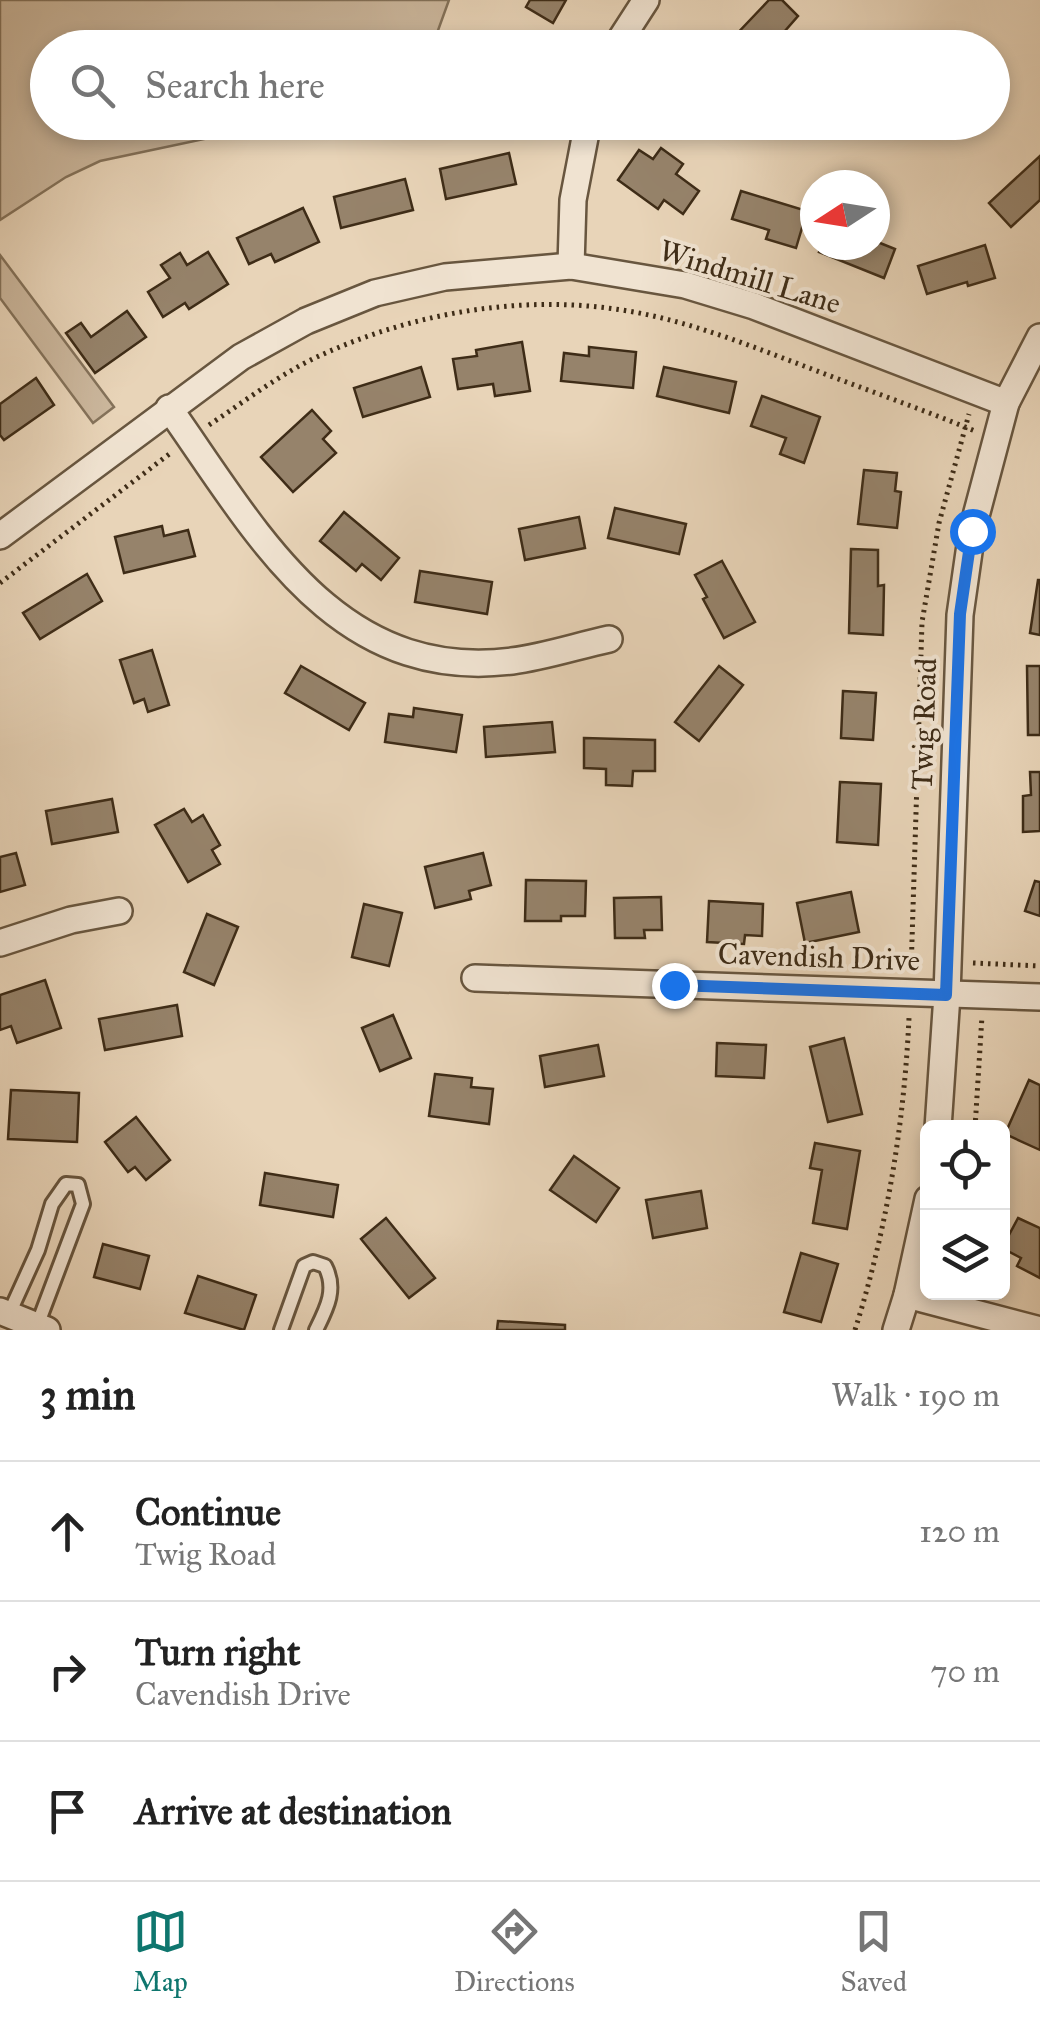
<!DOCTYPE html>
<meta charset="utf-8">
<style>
:root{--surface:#fff;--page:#f2f2f2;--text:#222;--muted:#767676;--line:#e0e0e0;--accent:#0f766e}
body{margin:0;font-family:"IM FELL Great Primer",serif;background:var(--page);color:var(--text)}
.controls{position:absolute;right:30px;bottom:30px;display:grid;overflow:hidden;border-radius:15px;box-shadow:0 5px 15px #0003}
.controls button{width:90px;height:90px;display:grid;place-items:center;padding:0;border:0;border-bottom:2px solid var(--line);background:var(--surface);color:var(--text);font:50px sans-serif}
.compass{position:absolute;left:800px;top:170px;width:90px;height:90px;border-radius:50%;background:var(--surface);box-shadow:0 5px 15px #0003;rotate:258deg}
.stop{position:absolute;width:30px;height:30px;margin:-22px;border:8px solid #1a73e8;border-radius:50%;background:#fff}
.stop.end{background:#1a73e8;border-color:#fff;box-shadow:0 2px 10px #0008}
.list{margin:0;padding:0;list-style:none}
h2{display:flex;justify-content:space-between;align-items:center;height:130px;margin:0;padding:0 40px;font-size:42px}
h2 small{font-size:32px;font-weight:400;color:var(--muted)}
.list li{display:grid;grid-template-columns:65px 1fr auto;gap:30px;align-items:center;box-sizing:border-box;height:140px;padding:0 40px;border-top:2px solid var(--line)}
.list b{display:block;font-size:38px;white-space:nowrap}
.list p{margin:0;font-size:32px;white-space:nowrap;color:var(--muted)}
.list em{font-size:32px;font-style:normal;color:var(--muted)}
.icon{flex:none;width:55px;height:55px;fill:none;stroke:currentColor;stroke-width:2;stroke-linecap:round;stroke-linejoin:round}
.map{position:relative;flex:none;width:1040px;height:1330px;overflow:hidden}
.search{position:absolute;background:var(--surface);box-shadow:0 5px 15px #0003;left:30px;right:30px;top:30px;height:110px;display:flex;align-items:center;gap:25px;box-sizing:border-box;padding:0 35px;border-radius:55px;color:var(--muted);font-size:38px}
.sheet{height:550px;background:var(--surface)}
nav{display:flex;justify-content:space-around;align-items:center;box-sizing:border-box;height:140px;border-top:2px solid var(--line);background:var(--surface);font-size:28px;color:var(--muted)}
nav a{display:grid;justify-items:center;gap:5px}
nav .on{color:var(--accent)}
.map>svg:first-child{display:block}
.green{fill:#cbb79d;stroke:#84725a;stroke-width:2.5}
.building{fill:#96836b;stroke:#3e2c17;stroke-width:2.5}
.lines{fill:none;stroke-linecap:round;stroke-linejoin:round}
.service-casing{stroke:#68563f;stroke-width:18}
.minor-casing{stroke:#68563f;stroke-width:30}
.path{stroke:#3e2c17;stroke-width:5;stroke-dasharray:2.5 5;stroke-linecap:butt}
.service{stroke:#f0e3d1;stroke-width:12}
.minor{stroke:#f0e3d1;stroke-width:25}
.route{stroke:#1a73e8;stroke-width:12}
.labels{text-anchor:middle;stroke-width:8;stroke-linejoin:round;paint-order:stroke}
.street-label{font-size:30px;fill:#3e2c17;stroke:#f0e3d1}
</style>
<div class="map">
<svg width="1040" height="1330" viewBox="0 0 1040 1330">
<rect width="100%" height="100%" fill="#e8d4b8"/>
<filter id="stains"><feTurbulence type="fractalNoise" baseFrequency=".002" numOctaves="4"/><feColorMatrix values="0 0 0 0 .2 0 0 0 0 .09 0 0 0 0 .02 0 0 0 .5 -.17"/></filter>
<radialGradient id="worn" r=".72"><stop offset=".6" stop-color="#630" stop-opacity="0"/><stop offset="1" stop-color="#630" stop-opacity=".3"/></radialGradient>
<g class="green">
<path d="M0 0H449L432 47 48 48V122L280 123 100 161 66 177 0 220Z"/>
<path d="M0 255 114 407 93 423 0 298Z"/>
</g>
<g class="building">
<path d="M530 0H566L553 23 526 7Z"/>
<path d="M769 0H782L798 16 770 48H741L732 39Z"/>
<path d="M661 148 683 164 676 174 699 191 683 214 664 200 658 209 618 180 639 150 653 159Z"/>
<path d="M509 153 516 184 446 199 440 169Z"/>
<path d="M1040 156V200L1011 227 989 203Z"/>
<path d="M405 179 413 210 341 228 334 197Z"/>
<path d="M741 191 807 211 796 248 766 239 769 230 732 219Z"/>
<path d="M303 208 319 242 275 262 271 254 249 264 237 238Z"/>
<path d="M875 241 895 249 884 278 819 252 822 245H875Z"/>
<path d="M985 245 995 278 968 286 967 282 927 294 918 266Z"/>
<path d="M208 252 228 284 189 309 185 303 163 317 148 292 170 278 161 265 180 253 187 265Z"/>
<path d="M127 311 146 337 95 373 66 333 81 323 91 337Z"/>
<path d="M522 342 530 391 495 396 493 384 458 389 453 359 477 356 476 350Z"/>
<path d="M589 347 636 352 633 388 561 381 564 353 589 356Z"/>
<path d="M421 367 430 397 363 417 354 388Z"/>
<path d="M664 367 736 382 729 413 657 396Z"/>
<path d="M36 378 54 405 4 440 0 435V404Z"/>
<path d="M762 396 820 417 804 463 780 454 786 438 751 426Z"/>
<path d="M312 410 331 431 323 439 336 453 293 492 261 457Z"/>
<path d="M864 470 897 473 895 491 901 492 897 528 858 524Z"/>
<path d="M615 508 686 524 679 554 608 538Z"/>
<path d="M344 512 399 558 381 580 362 564 356 571 320 541Z"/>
<path d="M579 517 585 548 525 560 519 529Z"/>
<path d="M162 526 164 536 188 530 195 556 124 573 115 537Z"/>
<path d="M851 549 878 550V586L884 585 883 635 849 633Z"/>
<path d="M722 561 755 622 724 638 703 599 707 597 695 575Z"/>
<path d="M420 571 492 582 487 614 415 602Z"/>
<path d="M87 574 102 601 40 639 23 613Z"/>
<path d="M1038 580H1040V635L1030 633Z"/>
<path d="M152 650 169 705 148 712 144 699 134 703 120 660Z"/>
<path d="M301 666 365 703 349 730 285 693Z"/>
<path d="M719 666 743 685 699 741 675 722Z"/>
<path d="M1027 666H1040V735H1028Z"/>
<path d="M843 691 876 693 873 740 841 738Z"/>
<path d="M414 708 462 715 456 752 385 742 389 714 413 717Z"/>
<path d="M552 722 555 752 486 757 484 727Z"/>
<path d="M584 738 655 740V771H633L632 786 606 785V769L584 768Z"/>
<path d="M1030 772H1040V831L1023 832V796L1031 795Z"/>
<path d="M840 782 881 784 878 845 837 842Z"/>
<path d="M112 799 118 832 52 844 46 811Z"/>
<path d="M184 809 192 822 203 815 220 845 212 850 220 864 188 882 155 825Z"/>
<path d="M16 853 25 885 0 892V857Z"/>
<path d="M483 853 491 885 469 891 471 899 435 908 425 867Z"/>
<path d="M526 880 586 881 585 916H561V921H525Z"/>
<path d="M1035 881 1040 882V916L1025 911Z"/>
<path d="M851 892 859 932 805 943 797 903Z"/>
<path d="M661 897 662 930H644L645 938H615L614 898Z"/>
<path d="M709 901 763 904 762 936 745 935 744 944 707 942Z"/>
<path d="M364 904 402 913 389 966 352 957Z"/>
<path d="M207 914 238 927 214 985 184 972Z"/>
<path d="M45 980 61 1028 17 1043 11 1026 0 1030V995Z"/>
<path d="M177 1005 182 1036 105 1050 99 1019Z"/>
<path d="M393 1015 411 1058 380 1071 362 1028Z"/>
<path d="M844 1038 862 1114 828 1122 810 1047Z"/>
<path d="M717 1043 766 1045 764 1078 716 1076Z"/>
<path d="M598 1045 604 1076 545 1087 540 1056Z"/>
<path d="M435 1074 472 1078 471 1087 493 1089 489 1124 429 1116Z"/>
<path d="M1029 1080 1040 1085V1150L1005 1134Z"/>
<path d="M11 1090 79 1093 77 1142 8 1139Z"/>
<path d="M136 1117 170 1160 146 1180 135 1167 128 1172 105 1142Z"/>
<path d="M815 1143 860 1151 847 1229 813 1223 822 1170 810 1168Z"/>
<path d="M574 1156 619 1188 596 1222 550 1190Z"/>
<path d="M265 1173 338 1185 333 1217 260 1205Z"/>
<path d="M701 1191 707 1228 653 1238 646 1200Z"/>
<path d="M386 1218 435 1278 409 1298 361 1239Z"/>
<path d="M1018 1218 1040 1228V1278L1017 1266 1021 1258 1002 1248Z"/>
<path d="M103 1244 149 1256 140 1289 94 1277Z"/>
<path d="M801 1253 838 1264 821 1322 784 1312Z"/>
<path d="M198 1276 256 1295 244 1330 185 1313Z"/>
<path d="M498 1321 565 1325V1330H497Z"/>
</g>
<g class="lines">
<g class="service-casing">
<g id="service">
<path d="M9 1314 38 1250 52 1204 66 1184 78 1185 83 1204 37 1326"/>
<path d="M281 1330 304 1266 313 1262 325 1266C337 1289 327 1308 316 1330"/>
</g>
</g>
<g class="minor-casing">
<g id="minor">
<path d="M615 48 646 0"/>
<path d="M571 266 573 200 588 122"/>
<path d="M169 408C256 531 335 683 512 661 544 657 577 646 609 639"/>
<path d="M0 536 241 357 306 321 375 293 445 277 571 266 685 285 754 306 1006 403"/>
<path d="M0 943 71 920 119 911"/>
<path d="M475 978 1040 997"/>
<path d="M938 1128 947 995 960 615 972 531 1006 403 1040 337"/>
<path d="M907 1295 1040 1330"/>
<path d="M0 1311 47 1330"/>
<path d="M896 1330 907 1295 928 1199"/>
</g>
</g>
<g class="path">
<path d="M209 425C245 401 280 374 319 356 410 314 516 295 615 309 681 318 743 343 804 366 861 388 919 408 975 431"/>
<path d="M0 583 172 452"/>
<path d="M973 963 1040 966"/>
<path d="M911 972 922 622 939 523 969 414"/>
<path d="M975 1128 982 1016"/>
<path d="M855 1330C887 1228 904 1125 909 1018"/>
</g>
<use href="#service" class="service"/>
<use href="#minor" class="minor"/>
</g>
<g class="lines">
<path class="route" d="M674 985 946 995 960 614 972 531"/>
</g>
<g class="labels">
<g class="street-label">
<text transform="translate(750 277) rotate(17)" y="10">Windmill Lane</text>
<text transform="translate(924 724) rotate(-88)" y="10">Twig Road</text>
<text transform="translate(819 957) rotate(2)" y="10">Cavendish Drive</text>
</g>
</g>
<rect width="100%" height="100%" filter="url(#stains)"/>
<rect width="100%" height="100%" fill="url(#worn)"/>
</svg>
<div class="controls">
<button><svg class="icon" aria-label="locate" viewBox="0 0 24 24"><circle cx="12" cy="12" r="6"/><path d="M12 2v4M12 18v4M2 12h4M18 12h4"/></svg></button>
<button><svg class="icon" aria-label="layers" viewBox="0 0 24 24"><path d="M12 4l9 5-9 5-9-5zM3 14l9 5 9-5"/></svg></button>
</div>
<svg class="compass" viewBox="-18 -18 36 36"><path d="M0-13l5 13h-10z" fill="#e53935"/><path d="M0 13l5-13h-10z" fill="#767676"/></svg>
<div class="stop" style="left:972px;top:531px"></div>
<div class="stop end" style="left:674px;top:985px"></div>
<div class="search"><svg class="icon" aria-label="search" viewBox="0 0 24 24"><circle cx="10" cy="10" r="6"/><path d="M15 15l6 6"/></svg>Search here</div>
</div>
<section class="sheet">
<h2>3 min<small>Walk · 190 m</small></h2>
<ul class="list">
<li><svg class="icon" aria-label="ahead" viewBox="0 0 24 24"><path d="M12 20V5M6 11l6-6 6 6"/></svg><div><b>Continue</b><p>Twig Road</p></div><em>120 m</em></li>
<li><svg class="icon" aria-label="right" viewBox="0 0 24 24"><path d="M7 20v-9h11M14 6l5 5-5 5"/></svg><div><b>Turn right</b><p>Cavendish Drive</p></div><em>70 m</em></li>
<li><svg class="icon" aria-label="arrive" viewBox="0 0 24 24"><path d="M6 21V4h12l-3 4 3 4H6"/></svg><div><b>Arrive at destination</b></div></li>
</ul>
</section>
<nav>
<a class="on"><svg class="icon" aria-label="map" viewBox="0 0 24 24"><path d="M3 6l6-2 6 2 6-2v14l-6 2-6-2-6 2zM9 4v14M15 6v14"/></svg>Map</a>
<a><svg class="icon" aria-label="directions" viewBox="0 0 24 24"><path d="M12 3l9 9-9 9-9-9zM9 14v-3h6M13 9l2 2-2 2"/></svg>Directions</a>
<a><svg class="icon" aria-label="saved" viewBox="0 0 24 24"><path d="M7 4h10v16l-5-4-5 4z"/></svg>Saved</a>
</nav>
